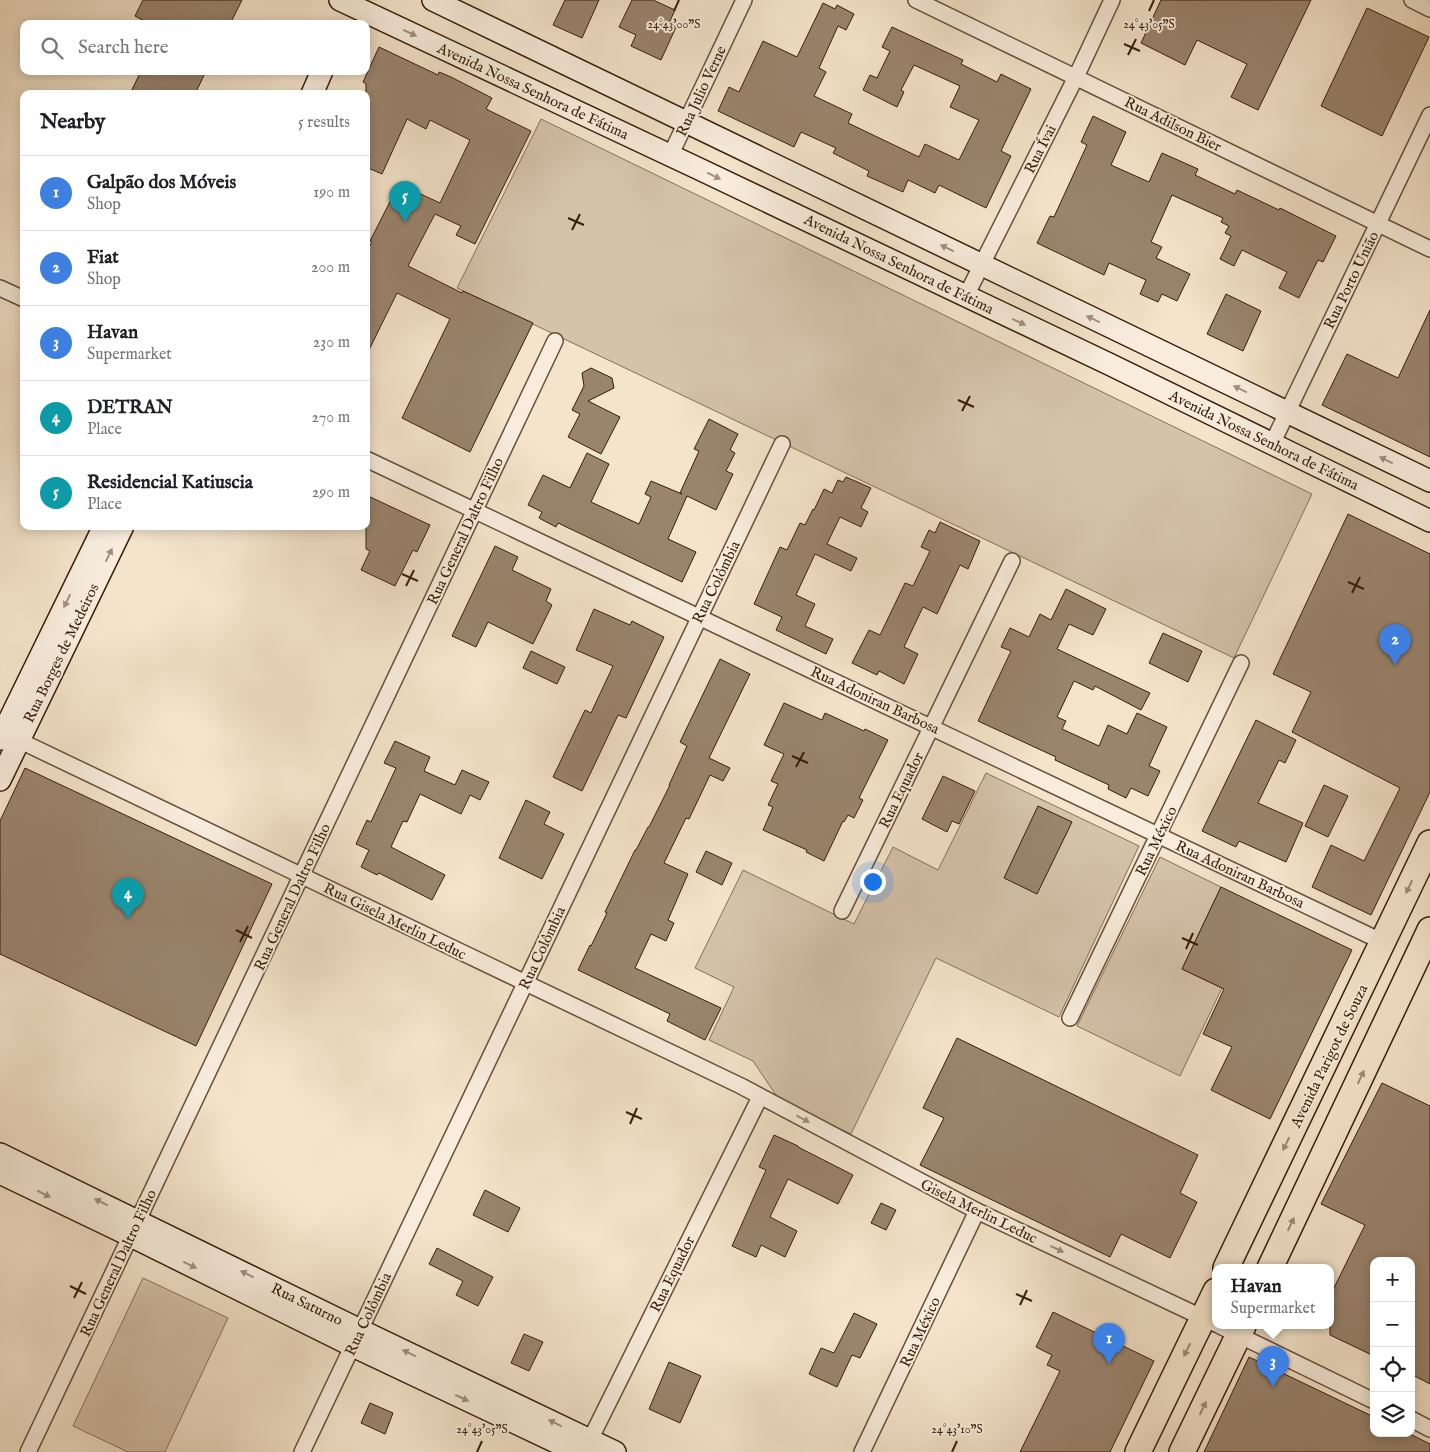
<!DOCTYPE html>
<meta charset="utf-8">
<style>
:root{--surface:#fff;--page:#f6f6f6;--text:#202124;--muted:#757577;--line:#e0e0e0;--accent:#7c3aed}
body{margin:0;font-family:"IM FELL English",serif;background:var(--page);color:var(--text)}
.controls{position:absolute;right:15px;bottom:15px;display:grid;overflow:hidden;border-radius:10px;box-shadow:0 2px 12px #0003}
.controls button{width:45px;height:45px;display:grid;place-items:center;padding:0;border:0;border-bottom:1px solid var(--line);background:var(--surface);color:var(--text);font:25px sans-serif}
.you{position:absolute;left:872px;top:881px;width:18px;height:18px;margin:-12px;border:4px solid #fff;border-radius:50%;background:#1a73e8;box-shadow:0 0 0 8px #1a73e833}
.badge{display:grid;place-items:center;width:32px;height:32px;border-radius:50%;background:var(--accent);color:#fff;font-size:16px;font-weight:700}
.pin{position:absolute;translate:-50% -41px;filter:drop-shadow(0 1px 2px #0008)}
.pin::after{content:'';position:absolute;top:26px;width:18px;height:15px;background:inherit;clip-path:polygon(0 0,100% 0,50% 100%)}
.popup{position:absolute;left:1212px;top:1264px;width:122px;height:65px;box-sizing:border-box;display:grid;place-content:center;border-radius:10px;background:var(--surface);filter:drop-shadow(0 1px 4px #0005);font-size:16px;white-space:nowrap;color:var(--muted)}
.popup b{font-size:19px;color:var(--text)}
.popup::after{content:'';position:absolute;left:50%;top:100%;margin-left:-10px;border:10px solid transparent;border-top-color:var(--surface)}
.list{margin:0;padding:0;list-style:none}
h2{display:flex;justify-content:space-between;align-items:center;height:65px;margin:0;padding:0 20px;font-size:21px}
h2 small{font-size:16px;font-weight:400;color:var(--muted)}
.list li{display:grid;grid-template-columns:32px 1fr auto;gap:15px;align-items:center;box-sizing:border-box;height:75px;padding:0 20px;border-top:1px solid var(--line)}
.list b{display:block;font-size:19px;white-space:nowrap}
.list p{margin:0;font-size:16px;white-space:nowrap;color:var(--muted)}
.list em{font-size:16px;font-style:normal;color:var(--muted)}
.icon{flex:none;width:28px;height:28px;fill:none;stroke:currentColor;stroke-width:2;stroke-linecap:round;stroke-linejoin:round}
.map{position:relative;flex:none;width:1430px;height:1452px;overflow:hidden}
.search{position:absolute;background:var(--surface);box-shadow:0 2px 12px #0003;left:20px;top:20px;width:350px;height:55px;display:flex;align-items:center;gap:12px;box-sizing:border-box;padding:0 18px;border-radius:10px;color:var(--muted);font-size:19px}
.panel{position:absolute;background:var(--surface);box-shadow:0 2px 12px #0003;left:20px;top:90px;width:350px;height:440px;border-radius:10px}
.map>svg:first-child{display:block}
.green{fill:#d4c2aa;stroke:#86705a}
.building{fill:#9a846e;stroke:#381d09}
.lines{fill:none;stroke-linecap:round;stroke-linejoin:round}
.street-casing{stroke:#674f3a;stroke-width:18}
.secondary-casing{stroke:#381d09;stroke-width:24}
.primary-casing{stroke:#381d09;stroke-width:28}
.street{stroke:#f8eddd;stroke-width:15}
.secondary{stroke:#f8eddd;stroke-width:21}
.primary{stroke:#f4e4cb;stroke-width:25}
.oneway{fill:#a28f7e}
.oneway2{fill:#9f8a74}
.ticks{fill:none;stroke:#381d09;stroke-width:2}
.labels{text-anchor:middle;stroke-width:4;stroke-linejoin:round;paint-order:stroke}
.street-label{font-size:15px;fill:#381d09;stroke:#f8eddd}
.ticks-label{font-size:12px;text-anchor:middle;fill:#381d09;stroke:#f8eddd;stroke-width:4;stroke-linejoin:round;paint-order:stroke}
</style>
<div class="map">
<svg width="1430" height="1452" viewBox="0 0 1430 1452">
<rect width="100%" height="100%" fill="#f4e4cb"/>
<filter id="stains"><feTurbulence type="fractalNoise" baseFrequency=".004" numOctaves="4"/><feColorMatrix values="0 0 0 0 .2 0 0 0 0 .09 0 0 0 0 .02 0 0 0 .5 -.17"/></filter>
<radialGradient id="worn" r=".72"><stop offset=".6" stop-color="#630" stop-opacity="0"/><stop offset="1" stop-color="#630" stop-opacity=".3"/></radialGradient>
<g class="green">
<path d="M541 119 1312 494 1234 658 457 288Z"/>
<path d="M986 773 1139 846 1059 1017 936 958 851 1134 780 1101 753 1061 709 1040 734 987 695 968 743 870 854 924 893 847 938 870Z"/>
<path d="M1160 857 1221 887 1182 969 1222 988 1180 1076 1077 1026Z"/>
<path d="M143 1278 228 1318 165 1452H128L73 1426Z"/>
</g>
<g class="building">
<path d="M143 0H242L230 24H150L135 16Z"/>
<path d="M565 0H599L582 38 553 25Z"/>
<path d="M632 0H653L675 10 670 21 677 25 661 60 631 46 636 35 619 27Z"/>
<path d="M1161 0H1311L1258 110 1231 97 1247 64 1197 40 1185 65 1141 43Z"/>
<path d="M823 3 835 9 837 5 854 14 846 30 838 26 819 68 826 72 814 96 852 114 848 123 919 157 925 144 959 160 979 120 950 107 960 86 914 65 901 90 904 92 897 107 863 90 870 75 877 78 890 51 882 47 892 27 963 60 961 64 997 82 1001 74 1031 89 1001 151 1011 156 986 208 939 185 935 193 908 180 903 192 867 176 869 171 833 153 836 148 801 132 794 147 718 111 729 87 739 92 763 41 797 57Z"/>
<path d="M1367 8 1429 37 1382 136 1321 106Z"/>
<path d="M379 47 438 75 439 72 451 77 492 98 486 109 531 131 475 244 456 235 461 226 435 214 408 266 462 293 463 291 533 323 470 452 402 418 450 319 397 293 366 356V252L372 242 370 241 399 184 440 203 470 140 430 120 426 129 407 119 382 174 366 167V84L363 82Z"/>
<path d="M141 71H206L195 94H130Z"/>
<path d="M1093 116 1126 132 1111 165 1149 182 1162 153 1198 169 1195 175 1235 194 1237 190 1279 210 1280 208 1336 236 1323 262 1318 260 1299 298 1279 288 1287 272 1242 250 1234 266 1220 259 1231 236 1225 233 1229 226 1221 222 1223 218 1172 195 1151 242 1162 247 1156 258 1190 274 1177 301 1162 294 1158 302 1140 294 1146 280 1109 263 1104 275 1037 243 1050 216 1054 217 1087 145 1081 142Z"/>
<path d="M1226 294 1261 311 1243 351 1207 334Z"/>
<path d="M1430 310V457L1322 405 1347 354 1398 378Z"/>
<path d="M591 368 612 378 614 388 588 401 620 417 601 454 568 437 580 414 572 410 584 386 582 373Z"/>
<path d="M709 419 738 434 730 450 735 453 726 471 733 474 716 510 687 496 668 539 696 552 682 582 558 523 556 527 539 518 542 512 528 505 543 475 570 488 587 453 609 464 591 502 639 524 651 497 645 494 651 481 682 494 680 493 699 451 694 449Z"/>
<path d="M846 477 871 488 861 508 868 512 861 527 840 517 827 544 857 558 851 571 815 554 796 595 815 604 805 626 833 639 826 654 776 630 782 617 754 604 780 547 787 550 800 523 805 525 813 509 814 510 824 489 832 493 838 480 843 482Z"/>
<path d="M366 495 430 525 417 552 413 550 395 586 361 570 370 551 366 549Z"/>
<path d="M1348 514 1430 554V792L1371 915 1312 887 1331 845 1364 861 1400 788 1292 732 1311 692 1273 674Z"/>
<path d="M940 522 980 541 968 569 960 565 937 614 923 607 904 647 918 654 904 684 879 671 877 675 852 663 869 630 880 635 905 583 913 586 930 551 921 547 929 530 935 533Z"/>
<path d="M495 546 518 557 512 570 551 589 546 601 552 605 533 644 488 622 476 647 452 636Z"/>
<path d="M1066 589 1106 609 1093 635 1069 624 1057 649 1150 693 1141 710 1095 686 1093 690 1074 681 1057 717 1066 721 1062 729 1099 746 1108 725 1127 734 1137 713 1167 727 1149 766 1160 771 1148 796 1131 788 1126 798 1108 789 1109 785 1055 760 1056 757 978 721 1011 651 1001 647 1010 628 1029 637 1040 614 1051 620Z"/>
<path d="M594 609 630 625 632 621 664 637 626 718 618 715 582 791 553 777 585 710 591 713 613 666 576 650Z"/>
<path d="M1163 633 1202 651 1188 682 1149 663Z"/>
<path d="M531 651 565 667 557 684 523 668Z"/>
<path d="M720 659 750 674 709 758 730 768 723 781 710 775 689 819 686 818 664 863 688 874 668 920 674 923 666 941 651 934 635 968 721 1008 705 1040 667 1021 670 1014 578 970 590 945 591 946 607 913 605 912 635 850H636L648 827H649L670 785H669L687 746 680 742Z"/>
<path d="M784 703 822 720 825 713 864 731 865 729 888 740 859 798 863 800 854 818 848 815 844 822 843 821 824 861 806 852 807 850 763 830 773 807 768 805 778 784 771 781 784 754 764 745Z"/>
<path d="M1256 720 1296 740 1285 763 1279 760 1258 803 1303 823 1286 862 1239 841 1236 847 1202 831Z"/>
<path d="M395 741 430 757 424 771 455 785 462 770 489 782 480 800 470 795 461 814 420 794 407 822 403 821 391 847 445 875 432 900 379 873 377 875 361 867 369 850 356 844 367 820 371 822 396 768 384 763Z"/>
<path d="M25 768 272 884 196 1046 0 954V821Z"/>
<path d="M943 776 975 791 959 824 952 821 947 832 922 819Z"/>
<path d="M1324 785 1348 796 1328 837 1305 826Z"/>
<path d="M526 800 550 812 544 824 564 834 542 879 499 858Z"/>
<path d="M1038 806 1072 822 1037 894 1004 878Z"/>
<path d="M706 851 732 863 722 885 696 872Z"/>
<path d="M1221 887 1352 950 1270 1119 1211 1090 1232 1047 1203 1034 1224 989 1182 969Z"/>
<path d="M957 1038 1198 1155 1180 1193 1197 1202 1170 1258 1121 1234 1110 1257 920 1165 944 1118 923 1108Z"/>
<path d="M1382 1083 1430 1106V1384L1411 1374V1261H1374V1356L1330 1335V1296L1365 1225 1321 1204Z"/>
<path d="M774 1135 798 1146V1147L853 1175 838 1204 788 1179 770 1217 797 1231 785 1257 761 1245 756 1257 732 1246 766 1170 759 1167Z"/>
<path d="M485 1190 520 1208 508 1232 473 1215Z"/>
<path d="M881 1203 896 1210 886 1230 871 1223Z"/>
<path d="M437 1248 493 1277 478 1306 456 1295 463 1281 429 1264Z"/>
<path d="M1053 1312 1154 1361 1110 1452H1020L1060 1371 1047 1365 1052 1355 1036 1347Z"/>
<path d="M854 1313 877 1324 860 1358 852 1355 837 1387 809 1374 821 1348 834 1353Z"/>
<path d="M524 1334 543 1342 529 1371 511 1363Z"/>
<path d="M1249 1357 1374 1417V1433H1408L1430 1444V1452H1204Z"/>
<path d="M669 1362 701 1376 680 1423 649 1409Z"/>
<path d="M370 1403 393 1413 385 1434 361 1423Z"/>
</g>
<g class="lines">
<g class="street-casing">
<g id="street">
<path d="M916 0 1430 249"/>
<path d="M1412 0 1430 9"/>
<path d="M670 156 744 0"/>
<path d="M0 288 24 299"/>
<path d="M966 296 1076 77 1112 0"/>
<path d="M1272 444 1430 115"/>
<path d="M366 459 1383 942"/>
<path d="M10 736 741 1086 977 1211 1216 1324"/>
<path d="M842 911 1012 561"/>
<path d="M1070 1018 1241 663"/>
<path d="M1220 1326 1374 1401"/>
<path d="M1411 1419 1430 1429"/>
<path d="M586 1448 760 1097"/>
<path d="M28 1452 555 341"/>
<path d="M302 1452 782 444"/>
<path d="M862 1452 977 1211"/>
</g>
</g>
<g class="secondary-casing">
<g id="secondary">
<path d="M340 0 695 167 1109 364 1430 521"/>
<path d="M433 0 1430 481"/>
<path d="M312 94 322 71"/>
<path d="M0 739 104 526"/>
<path d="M0 780 123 526"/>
<path d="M0 1154 360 1330 615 1452"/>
<path d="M0 1173 131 1236 353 1346 577 1452"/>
</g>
</g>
<g class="primary-casing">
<g id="primary">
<path d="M1226 1268 1430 843"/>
<path d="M1270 1268 1430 930"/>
<path d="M1138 1452 1216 1291"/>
<path d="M1182 1452 1243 1326"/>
</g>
</g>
<use href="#street" class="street"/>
<use href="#secondary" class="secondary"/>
<use href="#primary" class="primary"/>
</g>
<defs><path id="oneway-solid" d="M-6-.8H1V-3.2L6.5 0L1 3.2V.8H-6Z" transform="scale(1.25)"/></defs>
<g class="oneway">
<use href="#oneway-solid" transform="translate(410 33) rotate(25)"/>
<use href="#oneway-solid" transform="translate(714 176) rotate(26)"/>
<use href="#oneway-solid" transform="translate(947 248) rotate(-154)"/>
<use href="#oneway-solid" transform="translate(1093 319) rotate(-154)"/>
<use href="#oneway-solid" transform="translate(1019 322) rotate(25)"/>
<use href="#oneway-solid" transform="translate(1240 389) rotate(-154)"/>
<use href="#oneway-solid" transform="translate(1386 460) rotate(-154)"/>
<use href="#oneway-solid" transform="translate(109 555) rotate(-64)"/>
<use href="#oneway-solid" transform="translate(67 601) rotate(116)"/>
<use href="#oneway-solid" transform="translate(803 1119) rotate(28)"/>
<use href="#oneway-solid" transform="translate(44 1194) rotate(26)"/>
<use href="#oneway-solid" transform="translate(101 1202) rotate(-154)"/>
<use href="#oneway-solid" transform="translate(1057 1249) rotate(25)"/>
<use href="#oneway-solid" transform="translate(190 1265) rotate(26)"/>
<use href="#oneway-solid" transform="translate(247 1274) rotate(-154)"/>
<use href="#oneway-solid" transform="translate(409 1353) rotate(-154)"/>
<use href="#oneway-solid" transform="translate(462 1398) rotate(25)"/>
<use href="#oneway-solid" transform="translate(555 1423) rotate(-154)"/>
</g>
<g class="oneway2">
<use href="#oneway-solid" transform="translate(1409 887) rotate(115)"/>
<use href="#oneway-solid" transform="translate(1361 1077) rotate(-65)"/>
<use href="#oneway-solid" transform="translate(1286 1144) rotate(116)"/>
<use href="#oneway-solid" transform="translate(1291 1224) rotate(-65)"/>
<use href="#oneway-solid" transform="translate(1187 1350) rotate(116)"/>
<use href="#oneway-solid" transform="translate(1203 1408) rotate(-64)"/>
</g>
<path class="ticks" d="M674 11 679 0M1149 11 1154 0M1124 44 1140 51M1128 55 1136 39M568 218 584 225M572 230 580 214M958 400 974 407M962 411 970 396M402 574 418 581M1348 582 1364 589M406 586 414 570M1352 593 1360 577M792 756 808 763M796 767 804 752M236 930 252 938M1182 938 1198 945M240 942 248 926M1186 949 1193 933M626 1112 642 1119M630 1124 637 1108M70 1286 86 1294M1016 1294 1032 1301M74 1298 82 1282M1020 1305 1027 1290M477 1452 482 1441M952 1452 957 1441"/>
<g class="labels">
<g class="street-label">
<text transform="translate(533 91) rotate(25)" y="5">Avenida Nossa Senhora de Fátima</text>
<text transform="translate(701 91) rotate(-65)" y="5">Rua Julio Verne</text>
<text transform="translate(1173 124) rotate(26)" y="5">Rua Adilson Bier</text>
<text transform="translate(1040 149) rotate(-63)" y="5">Rua Ívai</text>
<text transform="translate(899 264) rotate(26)" y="5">Avenida Nossa Senhora de Fátima</text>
<text transform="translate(1351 280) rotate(-64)" y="5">Rua Porto União</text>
<text transform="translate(1264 440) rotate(26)" y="5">Avenida Nossa Senhora de Fátima</text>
<text transform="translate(465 531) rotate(-65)" y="5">Rua General Daltro Filho</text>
<text transform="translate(716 582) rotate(-64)" y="5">Rua Colômbia</text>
<text transform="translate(61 653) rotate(-64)" y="5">Rua Borges de Medeiros</text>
<text transform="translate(875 700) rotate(25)" y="5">Rua Adoniran Barbosa</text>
<text transform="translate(901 790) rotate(-64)" y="5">Rua Equador</text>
<text transform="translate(1156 841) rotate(-64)" y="5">Rua México</text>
<text transform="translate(1240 874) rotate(25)" y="5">Rua Adoniran Barbosa</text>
<text transform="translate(292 897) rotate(-65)" y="5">Rua General Daltro Filho</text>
<text transform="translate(395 921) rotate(26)" y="5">Rua Gisela Merlin Leduc</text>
<text transform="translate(542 948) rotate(-65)" y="5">Rua Colômbia</text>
<text transform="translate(1329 1056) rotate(-64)" y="5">Avenida Parigot de Souza</text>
<text transform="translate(979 1211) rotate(26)" y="5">Gisela Merlin Leduc</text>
<text transform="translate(118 1263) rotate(-65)" y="5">Rua General Daltro Filho</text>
<text transform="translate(672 1274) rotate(-64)" y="5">Rua Equador</text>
<text transform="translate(307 1304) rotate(26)" y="5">Rua Saturno</text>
<text transform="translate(368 1314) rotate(-65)" y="5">Rua Colômbia</text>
<text transform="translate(920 1332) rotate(-65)" y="5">Rua México</text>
</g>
</g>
<g class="ticks-label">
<text x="674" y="28">24°43'00"S</text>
<text x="1149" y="28">24°43'05"S</text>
<text x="482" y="1433">24°43'05"S</text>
<text x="957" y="1433">24°43'10"S</text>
</g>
<rect width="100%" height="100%" filter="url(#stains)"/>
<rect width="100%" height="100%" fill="url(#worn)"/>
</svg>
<div class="controls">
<button>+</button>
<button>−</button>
<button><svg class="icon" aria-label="locate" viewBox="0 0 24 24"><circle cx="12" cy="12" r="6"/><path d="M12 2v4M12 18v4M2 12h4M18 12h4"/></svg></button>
<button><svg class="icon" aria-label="layers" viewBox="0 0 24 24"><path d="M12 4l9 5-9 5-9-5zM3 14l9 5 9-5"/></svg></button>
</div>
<div class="you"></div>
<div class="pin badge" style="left:1109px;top:1364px;background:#3f7fe0">1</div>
<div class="pin badge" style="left:1395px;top:665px;background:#3f7fe0">2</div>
<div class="pin badge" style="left:1273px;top:1387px;background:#3f7fe0">3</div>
<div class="popup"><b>Havan</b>Supermarket</div>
<div class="pin badge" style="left:128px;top:919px;background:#0f9aa8">4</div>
<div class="pin badge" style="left:405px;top:222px;background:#0f9aa8">5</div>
<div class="search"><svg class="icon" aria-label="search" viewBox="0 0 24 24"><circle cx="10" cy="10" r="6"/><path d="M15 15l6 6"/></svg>Search here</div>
<section class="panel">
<h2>Nearby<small>5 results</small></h2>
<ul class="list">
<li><span class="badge" style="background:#3f7fe0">1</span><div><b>Galpão dos Móveis</b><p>Shop</p></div><em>190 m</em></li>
<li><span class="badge" style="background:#3f7fe0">2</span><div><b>Fiat</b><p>Shop</p></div><em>200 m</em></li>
<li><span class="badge" style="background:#3f7fe0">3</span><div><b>Havan</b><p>Supermarket</p></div><em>230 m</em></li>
<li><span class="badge" style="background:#0f9aa8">4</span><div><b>DETRAN</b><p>Place</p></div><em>270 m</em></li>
<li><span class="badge" style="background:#0f9aa8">5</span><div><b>Residencial Katiuscia</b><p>Place</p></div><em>290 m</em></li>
</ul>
</section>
</div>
